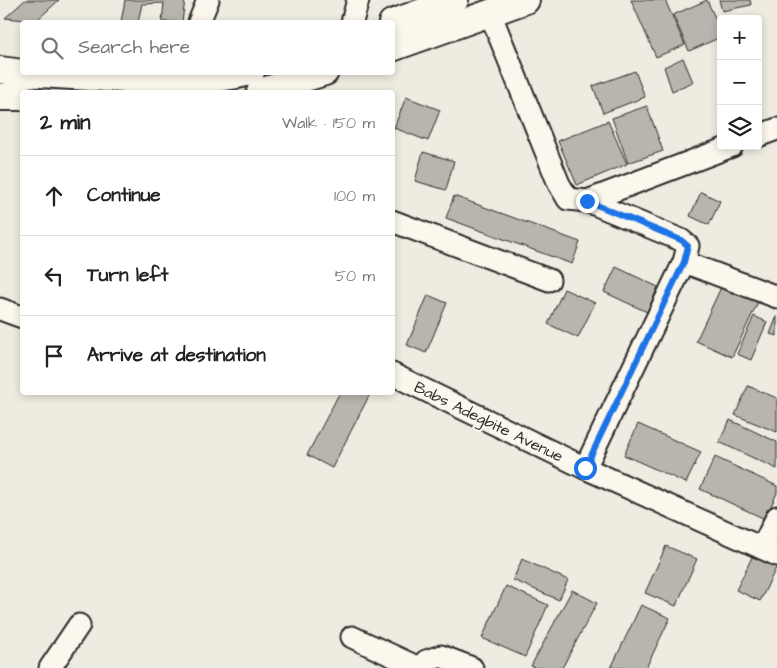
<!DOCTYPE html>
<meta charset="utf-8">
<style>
:root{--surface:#fff;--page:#f6f6f6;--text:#202124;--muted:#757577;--line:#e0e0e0}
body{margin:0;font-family:"Architects Daughter",sans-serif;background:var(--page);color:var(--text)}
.controls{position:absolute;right:15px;top:15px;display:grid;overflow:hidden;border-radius:5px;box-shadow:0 2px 8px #0003}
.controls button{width:45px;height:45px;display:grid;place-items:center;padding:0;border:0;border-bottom:1px solid var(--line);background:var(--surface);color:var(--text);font:25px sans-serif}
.stop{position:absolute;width:15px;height:15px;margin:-11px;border:4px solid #1a73e8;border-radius:50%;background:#fff}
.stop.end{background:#1a73e8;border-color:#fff;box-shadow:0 1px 5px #0008}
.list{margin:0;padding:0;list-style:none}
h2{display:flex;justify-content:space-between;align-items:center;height:65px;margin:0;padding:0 20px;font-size:21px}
h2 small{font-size:16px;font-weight:400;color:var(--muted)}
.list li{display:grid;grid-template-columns:32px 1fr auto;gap:15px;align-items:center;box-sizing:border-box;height:80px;padding:0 20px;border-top:1px solid var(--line)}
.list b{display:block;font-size:19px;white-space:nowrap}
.list em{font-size:16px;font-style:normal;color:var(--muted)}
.icon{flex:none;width:28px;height:28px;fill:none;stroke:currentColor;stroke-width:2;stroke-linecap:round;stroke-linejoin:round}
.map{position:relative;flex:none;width:777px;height:668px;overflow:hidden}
.search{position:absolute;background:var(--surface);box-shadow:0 2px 8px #0003;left:20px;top:20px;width:375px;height:55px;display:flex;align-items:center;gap:12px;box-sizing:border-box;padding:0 18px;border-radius:5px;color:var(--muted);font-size:19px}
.panel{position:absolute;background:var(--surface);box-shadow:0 2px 8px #0003;left:20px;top:90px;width:375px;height:305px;border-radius:5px}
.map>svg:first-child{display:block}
.building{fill:#b8b5ae;stroke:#2b2b2b}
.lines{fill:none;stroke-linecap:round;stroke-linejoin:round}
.minor-casing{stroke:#2b2b2b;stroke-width:25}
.major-casing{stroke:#2b2b2b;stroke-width:30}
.minor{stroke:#fbf7ec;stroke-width:21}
.major{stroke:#fbf7ec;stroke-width:26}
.route{stroke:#1a73e8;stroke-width:6}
.labels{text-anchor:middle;stroke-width:4.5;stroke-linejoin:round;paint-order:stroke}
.street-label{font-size:16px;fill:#2b2b2b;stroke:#fbf7ec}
</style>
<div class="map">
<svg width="777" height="668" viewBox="0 0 777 668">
<rect width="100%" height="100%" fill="#eeebe0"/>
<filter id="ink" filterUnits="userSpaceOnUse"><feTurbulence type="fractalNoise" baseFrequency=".02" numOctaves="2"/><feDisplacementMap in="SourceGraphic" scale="10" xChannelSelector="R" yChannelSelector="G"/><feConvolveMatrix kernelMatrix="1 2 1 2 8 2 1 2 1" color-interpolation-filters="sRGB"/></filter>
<g filter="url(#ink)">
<g class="building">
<path d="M25 0H59L36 21 5 18Z"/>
<path d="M125 0H185L182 22H162L164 3 142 4 138 22H121Z"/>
<path d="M631 0H665L685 45 656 57Z"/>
<path d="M707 0 721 31V37L689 51 673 15Z"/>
<path d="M719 0H750L751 5 722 11Z"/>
<path d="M683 58 693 82 672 91 664 67Z"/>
<path d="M635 71 645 97 603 113 593 86Z"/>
<path d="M406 97 440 110 428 141 394 128Z"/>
<path d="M647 106 663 151 628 163 612 118Z"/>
<path d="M608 121 627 164 577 185 558 141Z"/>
<path d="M423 152 454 161 446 190 415 181Z"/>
<path d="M701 192 720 201 709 225 690 216Z"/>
<path d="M454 196 580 242 572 264 446 218Z"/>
<path d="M616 267 658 287 647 312 604 292Z"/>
<path d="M723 283 759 300 732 357 696 341Z"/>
<path d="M564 289 595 303 578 338 548 324Z"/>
<path d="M428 295 447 303 426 353 407 345Z"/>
<path d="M754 316 767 322 751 360 737 354Z"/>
<path d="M777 316V336L770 334Z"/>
<path d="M748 386 777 398V432L735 415Z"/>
<path d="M340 392H371L332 468 307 455Z"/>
<path d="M730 420 777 442V469L719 442Z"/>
<path d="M638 424 701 452 686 483 624 455Z"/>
<path d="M715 457 777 486V493L765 519 700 489Z"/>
<path d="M666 546 697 559 676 606 645 593Z"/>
<path d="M753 555 777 566 760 601 736 590Z"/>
<path d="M522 559 568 580 559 600 513 580Z"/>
<path d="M506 586 548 605 525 657 482 638Z"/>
<path d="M572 590 597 603 562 668H536L531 666Z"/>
<path d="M641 605 670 618 646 668H611Z"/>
</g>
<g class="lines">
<g class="minor-casing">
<g id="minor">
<path d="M490 13 559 184 568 199 587 201 681 240 688 246 684 262 585 468"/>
<path d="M199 22 208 0"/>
<path d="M352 22 358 0"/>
<path d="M758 136 777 129"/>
<path d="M587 201 732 146"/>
<path d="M392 221 549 280"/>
<path d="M684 262 777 297"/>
<path d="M0 309 22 317"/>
<path d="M392 374 585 468 777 555"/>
<path d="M762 548 777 517"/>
<path d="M352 637 419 668"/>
<path d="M50 668 79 625"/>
<path d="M421 668 426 661 441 656 472 668"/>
</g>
</g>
<g class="major-casing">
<g id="major">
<path d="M392 23 455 0"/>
<path d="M392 48 526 0"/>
<path d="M0 70 23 73C56 75 89 77 122 79 166 81 208 83 251 72"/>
<path d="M260 92 325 72"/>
<path d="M0 97H22"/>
</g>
</g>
<use href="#minor" class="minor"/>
<use href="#major" class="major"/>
</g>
</g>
<g class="lines" filter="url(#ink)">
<path class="route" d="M585 468 684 262 688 246 681 240 587 201"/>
</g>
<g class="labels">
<g class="street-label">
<text transform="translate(489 421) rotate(26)" y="6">Babs Adegbite Avenue</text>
</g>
</g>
</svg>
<div class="controls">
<button>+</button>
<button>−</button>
<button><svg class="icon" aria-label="layers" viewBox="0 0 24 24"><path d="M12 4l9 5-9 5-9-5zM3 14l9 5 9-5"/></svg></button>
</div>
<div class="stop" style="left:585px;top:468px"></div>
<div class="stop end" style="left:587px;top:201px"></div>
<div class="search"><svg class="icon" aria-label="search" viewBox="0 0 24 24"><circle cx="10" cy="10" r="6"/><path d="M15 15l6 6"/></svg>Search here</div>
<section class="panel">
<h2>2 min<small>Walk · 150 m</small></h2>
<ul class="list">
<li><svg class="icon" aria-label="ahead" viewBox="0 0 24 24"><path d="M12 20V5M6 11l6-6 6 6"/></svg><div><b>Continue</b></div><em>100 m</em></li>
<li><svg class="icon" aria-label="left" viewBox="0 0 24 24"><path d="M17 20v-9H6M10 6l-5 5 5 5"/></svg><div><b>Turn left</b></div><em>50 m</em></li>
<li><svg class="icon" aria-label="arrive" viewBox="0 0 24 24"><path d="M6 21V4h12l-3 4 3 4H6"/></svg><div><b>Arrive at destination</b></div></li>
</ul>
</section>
</div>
